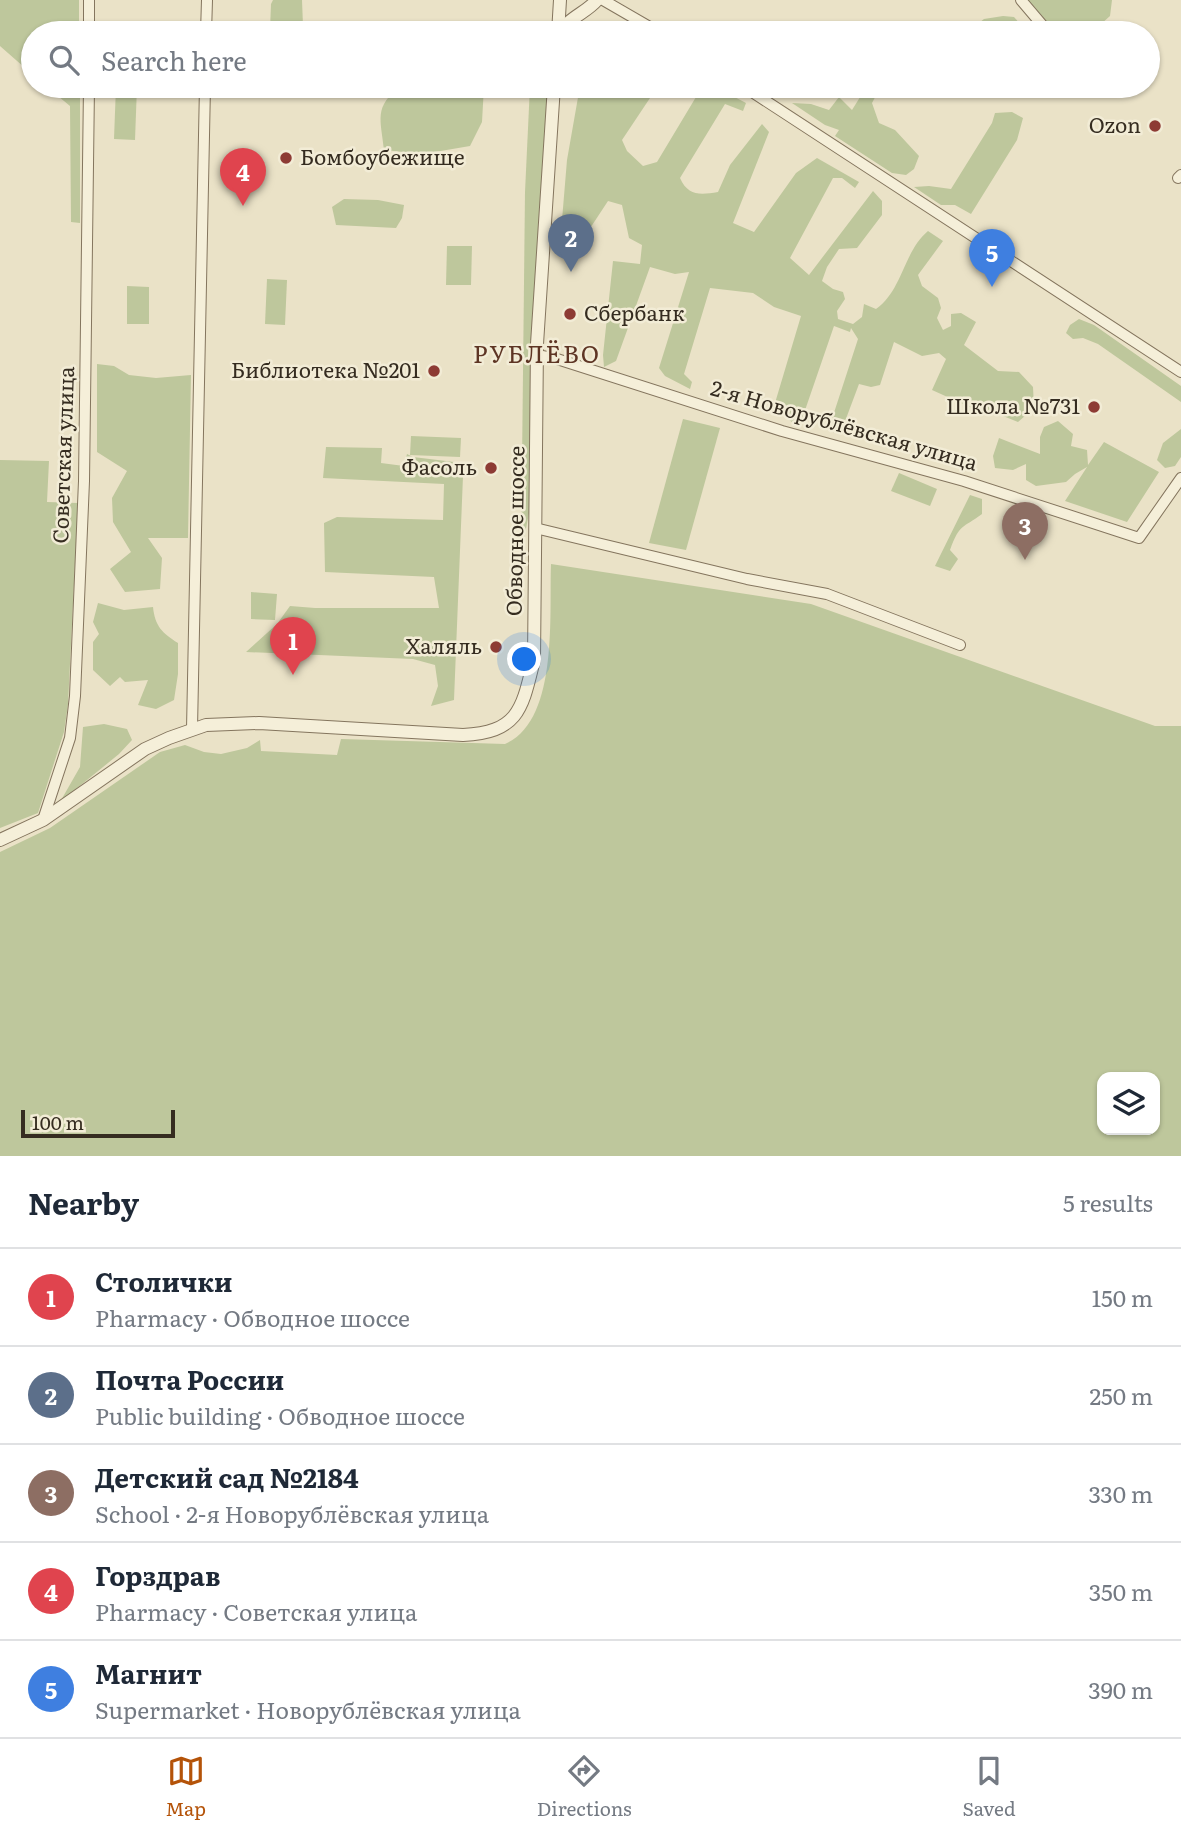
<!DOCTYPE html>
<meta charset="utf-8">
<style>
:root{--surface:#fff;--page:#f6f6f7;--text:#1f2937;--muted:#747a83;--line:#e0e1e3;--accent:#b45309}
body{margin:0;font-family:Literata,serif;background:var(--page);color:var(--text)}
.controls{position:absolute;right:21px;bottom:21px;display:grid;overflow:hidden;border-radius:14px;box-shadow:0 2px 5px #0004}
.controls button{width:63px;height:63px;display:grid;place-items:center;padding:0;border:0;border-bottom:2px solid var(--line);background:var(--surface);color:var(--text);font:35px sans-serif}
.scale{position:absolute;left:21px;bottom:18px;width:154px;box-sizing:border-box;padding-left:7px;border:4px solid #352c20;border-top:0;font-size:19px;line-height:24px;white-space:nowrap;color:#352c20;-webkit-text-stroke:5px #f2ecd6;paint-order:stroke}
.you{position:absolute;left:525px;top:660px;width:24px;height:24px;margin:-18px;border:5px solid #fff;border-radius:50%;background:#1a73e8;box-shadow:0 0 0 10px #1a73e833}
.badge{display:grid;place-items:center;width:46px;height:46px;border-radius:50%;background:var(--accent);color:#fff;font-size:23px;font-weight:700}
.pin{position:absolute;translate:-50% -58px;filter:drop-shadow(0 2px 4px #0008)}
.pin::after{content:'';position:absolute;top:37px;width:24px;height:21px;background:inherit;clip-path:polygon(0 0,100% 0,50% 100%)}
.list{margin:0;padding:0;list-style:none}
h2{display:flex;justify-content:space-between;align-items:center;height:91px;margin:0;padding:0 28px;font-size:30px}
h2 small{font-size:23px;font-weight:400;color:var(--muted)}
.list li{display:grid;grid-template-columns:46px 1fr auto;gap:21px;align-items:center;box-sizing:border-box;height:98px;padding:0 28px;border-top:2px solid var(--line)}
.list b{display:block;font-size:26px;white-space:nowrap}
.list p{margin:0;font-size:23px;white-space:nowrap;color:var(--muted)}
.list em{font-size:23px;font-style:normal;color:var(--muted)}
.icon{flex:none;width:38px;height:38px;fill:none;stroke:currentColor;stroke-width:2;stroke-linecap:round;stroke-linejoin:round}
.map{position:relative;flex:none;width:1181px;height:1156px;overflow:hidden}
.search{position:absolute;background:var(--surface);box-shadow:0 2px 5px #0004;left:21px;right:21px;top:21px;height:77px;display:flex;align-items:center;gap:18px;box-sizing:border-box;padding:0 24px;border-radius:38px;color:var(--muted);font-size:26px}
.sheet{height:581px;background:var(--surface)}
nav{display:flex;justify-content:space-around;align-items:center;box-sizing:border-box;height:98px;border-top:2px solid var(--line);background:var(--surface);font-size:19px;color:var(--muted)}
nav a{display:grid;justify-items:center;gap:4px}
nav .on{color:var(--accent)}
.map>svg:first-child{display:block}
.green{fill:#bec79c;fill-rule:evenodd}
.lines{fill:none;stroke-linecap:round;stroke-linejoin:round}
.minor-casing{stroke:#84755e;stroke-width:12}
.tertiary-casing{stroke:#84755e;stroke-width:14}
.minor{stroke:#f5efd9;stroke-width:10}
.tertiary{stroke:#f5efd9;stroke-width:12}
.poi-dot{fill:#8d3b34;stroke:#f2ecd6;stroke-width:2.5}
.labels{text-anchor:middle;stroke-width:5;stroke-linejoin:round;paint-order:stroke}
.poi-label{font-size:21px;fill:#352c20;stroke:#f2ecd6;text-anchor:end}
.street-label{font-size:21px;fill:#352c20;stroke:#f2ecd6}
.quarter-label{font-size:24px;letter-spacing:2px;fill:#5e3524;stroke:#f2ecd6}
</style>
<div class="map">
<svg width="1181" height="1156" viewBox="0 0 1181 1156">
<rect width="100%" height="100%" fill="#eae2c7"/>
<g class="green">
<path d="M0 0H79V33H33V75L0 46Z"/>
<path d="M273 0H302L303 26 282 33 270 30 271 4Z"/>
<path d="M1027 0H1112L1110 16 1091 33H1055Z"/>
<path d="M1003 16 1014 17 1028 33H966L984 19Z"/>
<path d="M46 86H80V223L71 222 70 106Z"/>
<path d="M116 86H137L135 140 114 139Z"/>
<path d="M401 86H484L482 122 470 146 423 154 384 150C381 119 373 107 401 86Z"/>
<path d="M530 86H550L530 508 521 554 525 192Z"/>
<path d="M580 86H658L622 140 627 151 643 166 657 162 702 87 727 93 746 103 743 111 725 104 680 178C688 196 700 195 718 192L730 165 762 124 769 132 733 223 754 232 796 173 817 158 859 182 855 188 842 178H833L790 258 809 275 873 191 882 201V215L857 248 839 249 827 267 822 281 833 289 843 292 845 299 837 311 838 319 853 324 862 317 864 304 876 309C903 290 903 252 928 231L943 241 918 275 922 286 938 298 941 308 937 318 943 330 951 326V314L961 313 976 322 964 345 998 371 1019 372 1033 387 1034 408 1018 422 993 412 972 408 932 390 946 359 939 353 922 356 894 342 880 385 871 387 859 384 844 424 834 433 830 425 858 339 851 328 850 332 834 326 802 419 792 422 780 413 775 403 801 316 774 307 753 293 710 288 684 374 692 382 690 389 665 376 659 368 689 272 675 274 650 267 616 361 604 367 603 355 613 261 640 264 642 245 629 238 622 205 608 201 583 239 560 244 567 160Z"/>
<path d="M867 86H881L872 103 879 123 895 130 919 156 914 169 906 175 892 173 835 136 839 130 825 125 792 103 811 104 829 110 839 97 852 110Z"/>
<path d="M1012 112 1023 118 1017 140 971 214 955 205H941L914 187 929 186 951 189 992 123 995 113Z"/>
<path d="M344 199 378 200 404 205 402 218 396 228 336 225 332 207Z"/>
<path d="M447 246H472L471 285H446Z"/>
<path d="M267 279 287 280 285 325 265 324Z"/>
<path d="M127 286 149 287V324H127Z"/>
<path d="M1079 319 1094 325 1181 386V402L1098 344 1083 338 1073 339 1066 333 1070 325Z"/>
<path d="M97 364 114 366 129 375 156 378 191 375 188 538H148L162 558 160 589 125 592 110 569 131 552 113 522 112 498 127 471 97 452Z"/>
<path d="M683 419 720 428 686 550 649 543Z"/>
<path d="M1058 421 1073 434 1071 446 1087 450 1088 465 1104 442 1159 472 1127 522 1065 501 1087 467 1075 474 1066 482 1036 486 1026 480V464L1013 470 995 468 993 456 999 438 1040 454V437L1044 427Z"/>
<path d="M1181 429V457L1175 466 1165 468 1157 460 1163 443Z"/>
<path d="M411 436 461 438 460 457 410 455Z"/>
<path d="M326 447 382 448 381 463 404 466 407 454 413 457 454 462 463 476 454 700 431 706 438 686 435 665 413 659 246 652 277 624 290 606 315 608H439L434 577 325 572 324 523 337 517 443 520 444 484 323 478Z"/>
<path d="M0 460 49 461 47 502 78 503 68 704 64 732 38 813 0 828Z"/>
<path d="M899 473 937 489 930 506 891 491Z"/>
<path d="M970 495 982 499V514C962 529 960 523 950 550L958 559 950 571 935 566Z"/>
<path d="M551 564 811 604 1155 726H1181V1156H0V852L50 828 160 752 185 745 204 752 221 754 247 748 260 740 261 751 337 755 341 739 505 744C559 721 549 614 551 564ZM1155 1077V1130H1102V1077Z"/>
<path d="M251 592 277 594 275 620 251 619Z"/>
<path d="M98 603 124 610 153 607C155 626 162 633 178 643V674L174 700 156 709 138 705 148 680 125 682 120 677 110 686 93 670V642L99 634 93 622Z"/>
<path d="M104 724 127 729 132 740 119 754 60 802 80 767 83 727Z"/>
</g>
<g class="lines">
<g class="minor-casing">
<g id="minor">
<path d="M603 0 660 33"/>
<path d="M1021 0 1049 33"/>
<path d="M89 33V0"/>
<path d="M206 33 207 0"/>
<path d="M743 86 1181 372"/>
<path d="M1093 86 1095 88"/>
<path d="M1178 178 1181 175"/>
<path d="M537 355 557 359 782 431 964 481 1139 538 1181 478"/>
<path d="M535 528 747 579 827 594 960 645"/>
<path d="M192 729 205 86"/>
<path d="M43 820 70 738 75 696 84 481 89 86"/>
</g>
</g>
<g class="tertiary-casing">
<g id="tertiary">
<path d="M558 33 560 0"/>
<path d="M560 33C569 17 586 13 597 0"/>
<path d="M0 840 43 820 145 749 169 738 206 725 259 723 463 735C519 732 522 709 534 660L537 344 554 86"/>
</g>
</g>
<use href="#minor" class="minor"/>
<use href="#tertiary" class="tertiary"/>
</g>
<g class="poi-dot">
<circle cx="1155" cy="126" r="7"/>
<circle cx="286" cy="158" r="7"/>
<circle cx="570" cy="314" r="7"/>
<circle cx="434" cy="371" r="7"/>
<circle cx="1094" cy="407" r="7"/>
<circle cx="491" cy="468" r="7"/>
<circle cx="496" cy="647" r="7"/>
</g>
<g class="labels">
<g class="poi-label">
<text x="1141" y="133">Ozon</text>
<text x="300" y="165" text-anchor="start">Бомбоубежище</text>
<text x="584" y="321" text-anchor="start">Сбербанк</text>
<text x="420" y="378">Библиотека №201</text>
<text x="1080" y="414">Школа №731</text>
<text x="477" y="475">Фасоль</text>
<text x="482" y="654">Халяль</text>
</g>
<g class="street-label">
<text transform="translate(844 426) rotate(16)" y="7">2-я Новорублёвская улица</text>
<text transform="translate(64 455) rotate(-88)" y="7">Советская улица</text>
<text transform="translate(516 531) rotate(-89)" y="7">Обводное шоссе</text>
</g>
<g class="quarter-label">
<text x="537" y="363">РУБЛЁВО</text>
</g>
</g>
</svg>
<div class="controls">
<button><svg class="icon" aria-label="layers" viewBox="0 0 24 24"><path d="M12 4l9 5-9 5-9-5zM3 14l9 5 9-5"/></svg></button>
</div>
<div class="scale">100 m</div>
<div class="you"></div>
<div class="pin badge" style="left:293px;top:675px;background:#e0444e">1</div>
<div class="pin badge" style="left:571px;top:272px;background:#5c6f8a">2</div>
<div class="pin badge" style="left:1025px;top:560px;background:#8d6e63">3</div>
<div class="pin badge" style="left:243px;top:206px;background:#e0444e">4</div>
<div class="pin badge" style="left:992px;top:287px;background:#3f7fe0">5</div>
<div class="search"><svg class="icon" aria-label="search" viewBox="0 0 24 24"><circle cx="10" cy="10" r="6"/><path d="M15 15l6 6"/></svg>Search here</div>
</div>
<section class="sheet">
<h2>Nearby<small>5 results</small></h2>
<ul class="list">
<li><span class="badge" style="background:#e0444e">1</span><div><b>Столички</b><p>Pharmacy · Обводное шоссе</p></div><em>150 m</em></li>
<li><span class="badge" style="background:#5c6f8a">2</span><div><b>Почта России</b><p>Public building · Обводное шоссе</p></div><em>250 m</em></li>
<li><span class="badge" style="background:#8d6e63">3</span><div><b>Детский сад №2184</b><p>School · 2-я Новорублёвская улица</p></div><em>330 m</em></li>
<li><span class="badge" style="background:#e0444e">4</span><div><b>Горздрав</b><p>Pharmacy · Советская улица</p></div><em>350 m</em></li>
<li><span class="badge" style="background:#3f7fe0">5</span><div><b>Магнит</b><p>Supermarket · Новорублёвская улица</p></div><em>390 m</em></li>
</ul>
</section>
<nav>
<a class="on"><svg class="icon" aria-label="map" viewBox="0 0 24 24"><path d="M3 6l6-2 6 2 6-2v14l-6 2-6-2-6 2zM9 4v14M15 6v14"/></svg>Map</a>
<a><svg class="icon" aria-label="directions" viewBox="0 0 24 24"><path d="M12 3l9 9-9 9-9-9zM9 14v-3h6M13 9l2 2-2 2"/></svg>Directions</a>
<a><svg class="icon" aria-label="saved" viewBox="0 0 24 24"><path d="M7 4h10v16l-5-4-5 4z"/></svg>Saved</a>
</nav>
